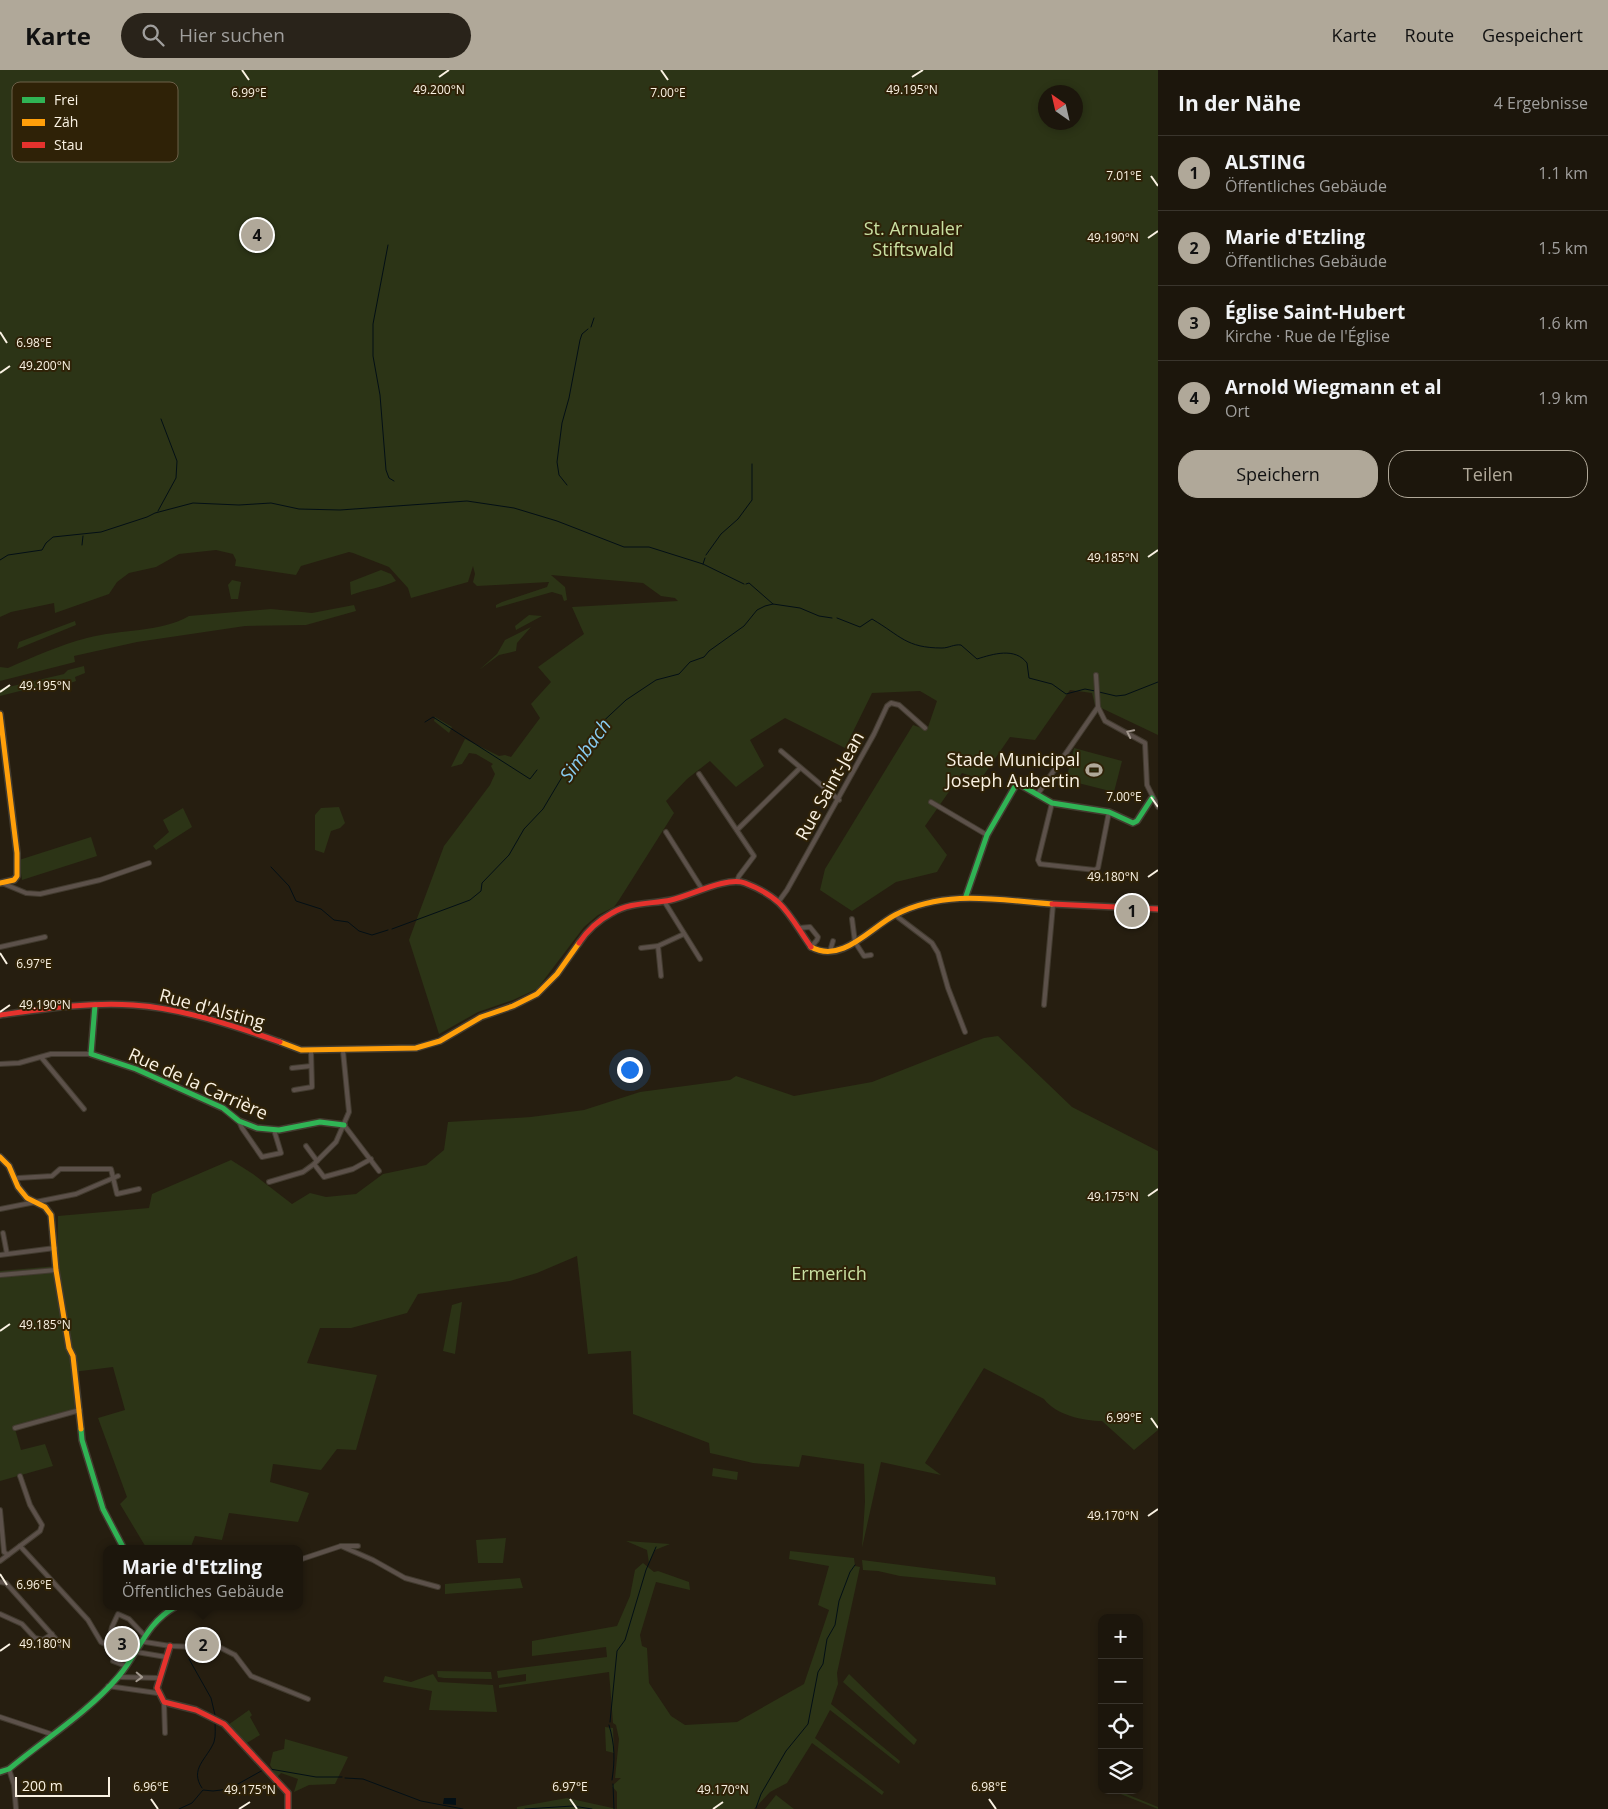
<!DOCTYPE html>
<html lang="de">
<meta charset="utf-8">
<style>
:root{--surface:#1c160c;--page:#29231a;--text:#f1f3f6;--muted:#a09f9d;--line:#3a352d;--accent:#b0a899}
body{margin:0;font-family:"Open Sans",sans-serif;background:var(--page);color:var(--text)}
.controls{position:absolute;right:15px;bottom:15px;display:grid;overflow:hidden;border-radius:10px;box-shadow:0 2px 8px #0003}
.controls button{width:45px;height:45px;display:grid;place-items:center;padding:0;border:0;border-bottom:1px solid var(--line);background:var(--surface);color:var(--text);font:25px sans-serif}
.compass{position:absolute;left:1038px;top:15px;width:45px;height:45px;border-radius:50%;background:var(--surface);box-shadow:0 2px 8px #0003;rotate:326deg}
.scale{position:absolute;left:15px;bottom:12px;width:95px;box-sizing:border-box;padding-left:5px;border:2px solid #faf2e3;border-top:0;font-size:14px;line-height:18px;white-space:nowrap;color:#faf2e3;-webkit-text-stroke:4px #2f2207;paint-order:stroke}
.you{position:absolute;left:629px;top:999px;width:18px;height:18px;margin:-12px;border:4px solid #fff;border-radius:50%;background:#1a73e8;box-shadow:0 0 0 8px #1a73e833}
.badge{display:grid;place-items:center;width:32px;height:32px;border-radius:50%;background:var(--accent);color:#111;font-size:16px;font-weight:700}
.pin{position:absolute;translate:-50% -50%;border:2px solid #fff;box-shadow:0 1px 5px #0006}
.popup{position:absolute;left:103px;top:1475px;width:200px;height:65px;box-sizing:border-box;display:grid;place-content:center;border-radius:10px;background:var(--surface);filter:drop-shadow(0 1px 4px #0005);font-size:16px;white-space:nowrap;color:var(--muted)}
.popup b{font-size:19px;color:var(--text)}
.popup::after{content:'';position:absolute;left:50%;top:100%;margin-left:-10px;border:10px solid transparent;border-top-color:var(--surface)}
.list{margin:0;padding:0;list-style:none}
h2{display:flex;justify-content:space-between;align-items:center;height:65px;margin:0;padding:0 20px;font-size:21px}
h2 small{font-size:16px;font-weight:400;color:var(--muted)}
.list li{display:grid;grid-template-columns:32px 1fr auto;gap:15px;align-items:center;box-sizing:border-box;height:75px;padding:0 20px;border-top:1px solid var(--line)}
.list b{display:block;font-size:19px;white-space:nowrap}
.list p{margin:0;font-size:16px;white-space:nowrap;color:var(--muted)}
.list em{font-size:16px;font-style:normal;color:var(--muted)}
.actions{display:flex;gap:10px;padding:15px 20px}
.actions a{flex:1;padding:11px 0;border:1px solid var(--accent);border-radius:20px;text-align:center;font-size:18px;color:var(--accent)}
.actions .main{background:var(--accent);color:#111}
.icon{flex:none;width:28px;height:28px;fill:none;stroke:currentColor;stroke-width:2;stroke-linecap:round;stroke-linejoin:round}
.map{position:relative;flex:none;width:1158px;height:1739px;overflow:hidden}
header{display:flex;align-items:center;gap:30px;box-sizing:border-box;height:70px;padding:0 25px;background:var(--accent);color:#111}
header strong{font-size:24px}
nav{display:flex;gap:28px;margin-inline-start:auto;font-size:18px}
.search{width:350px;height:45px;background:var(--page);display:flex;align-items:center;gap:12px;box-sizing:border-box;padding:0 18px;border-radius:28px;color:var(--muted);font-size:19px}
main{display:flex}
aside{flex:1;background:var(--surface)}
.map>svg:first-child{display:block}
.green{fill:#2c3416;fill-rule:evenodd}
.water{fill:#030f15}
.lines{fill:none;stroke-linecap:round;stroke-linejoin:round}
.stream{stroke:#030f15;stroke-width:1}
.street-casing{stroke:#423b2f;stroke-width:6}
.fast-casing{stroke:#423b2f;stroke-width:8}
.slow-casing{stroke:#423b2f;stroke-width:8}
.jam-casing{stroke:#423b2f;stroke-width:8}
.street{stroke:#5c514a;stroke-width:4}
.fast{stroke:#30b455;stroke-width:5}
.slow{stroke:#ff9f0a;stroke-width:5}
.jam{stroke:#e5322d;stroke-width:5}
.oneway{stroke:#a3998f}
.ticks{fill:none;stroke:#faf2e3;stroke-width:2}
.labels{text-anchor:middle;stroke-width:4;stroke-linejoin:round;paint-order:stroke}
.park-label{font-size:18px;fill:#c9e0a2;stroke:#2f2207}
.poi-label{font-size:18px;fill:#faf2e3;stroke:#2f2207;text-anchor:end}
.street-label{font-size:18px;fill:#faf2e3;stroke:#2f2207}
.water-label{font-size:19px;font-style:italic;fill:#88ccf1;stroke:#2f2207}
.key{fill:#2f2207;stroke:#6c6049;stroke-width:1}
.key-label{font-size:14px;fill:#faf2e3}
.ticks-label{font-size:12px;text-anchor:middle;fill:#faf2e3;stroke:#2f2207;stroke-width:4;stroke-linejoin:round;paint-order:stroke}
</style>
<header>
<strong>Karte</strong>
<div class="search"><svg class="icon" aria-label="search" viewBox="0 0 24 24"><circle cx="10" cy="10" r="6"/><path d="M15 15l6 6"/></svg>Hier suchen</div>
<nav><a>Karte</a><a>Route</a><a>Gespeichert</a></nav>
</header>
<main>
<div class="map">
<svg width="1158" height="1739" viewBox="0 0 1158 1739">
<rect width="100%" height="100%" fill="#261e10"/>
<g class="green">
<path d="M0 0H1158V665L1095 635 1092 623 1070 620 1035 670 1010 667 981 709 962 703 925 756 947 785 937 802 896 812 852 841 820 820 825 799 913 655 927 660 937 631 920 621 872 623 845 678 785 648 750 670 764 696 736 717 710 691 687 709 666 731 674 743 619 830 614 837 598 845 584 857 537 919 513 930 478 942 439 964 409 870 444 776 490 715 495 704 491 696 493 694 476 684 469 683 462 694 451 697 465 669 499 686 505 685 511 687 540 648 531 634 551 612 538 597 584 564 572 537 678 531 675 528 661 526 643 513 551 505 565 517 567 530 564 531 562 525 552 522 496 538V535L502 532 547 517 549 512 477 516 473 512 475 504 473 496 468 512 411 528 408 518 389 497 353 483 349 482 301 496 296 505 235 496 236 490 233 484 216 480 179 484 156 497 129 503 117 512 109 524 55 543 54 533 11 542 0 547ZM1046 22H1076V52H1046Z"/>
<path d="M381 500 391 504 396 511C381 518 367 519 351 525L350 512Z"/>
<path d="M232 510 241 512 238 529H231L228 515Z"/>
<path d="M354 535 356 541 306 555 245 556 137 572 74 586 75 592 0 611V597L8 598C33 587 60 575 87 568 120 559 160 563 189 546L271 539 312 543Z"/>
<path d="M529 545 542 546 516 560 515 556Z"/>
<path d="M75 551 76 555 17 579 19 572Z"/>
<path d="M531 557 517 573 516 581 499 585 479 600 497 584 505 570Z"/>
<path d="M84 596 85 603 75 607 76 611 70 613 68 609 0 626V619L64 604 68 600Z"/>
<path d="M435 647 452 657 449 663 434 651Z"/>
<path d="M1074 678 1122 691 1114 722 1066 710Z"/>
<path d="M339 737 345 753 340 758 331 761 324 783 315 780V745L321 738Z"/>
<path d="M183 738 192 757 156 780 153 776 169 762 163 750Z"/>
<path d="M91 767 97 786 22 810 19 790Z"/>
<path d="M998 966 1072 1037 1158 1081V1360L1134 1380 1102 1351C1083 1351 1056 1345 1044 1329L984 1298 925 1393 941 1405 881 1392 862 1478 865 1432 864 1394 802 1385 799 1397 753 1393 710 1383 709 1373 633 1344 631 1281 588 1284 577 1186 537 1203 510 1211 418 1224 407 1243 351 1258H320L307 1293 377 1305 356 1380 337 1379 321 1400 273 1394 270 1412 309 1423 298 1452 229 1443 222 1470 195 1466 190 1479H147L120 1434 127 1427 98 1348 125 1340 113 1297 73 1302 80 1340 15 1359 21 1380 45 1374 53 1396 0 1411V1201L57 1196 58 1146 149 1138 152 1124 231 1090 253 1104 292 1134 310 1123 326 1127 356 1124 383 1104 426 1095 444 1080 448 1052 531 1047 584 1040 640 1022 730 1010 736 1006 794 1026 872 1012 984 968Z"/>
<path d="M462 1232 455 1284 443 1281 452 1235Z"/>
<path d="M713 1398 738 1402 737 1410 712 1406Z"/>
<path d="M506 1468 503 1493H478L476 1470Z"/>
<path d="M626 1471 670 1474 655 1480 649 1493 647 1480Z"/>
<path d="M790 1481 854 1488 855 1496 860 1497 837 1603 838 1614 831 1634 900 1691 899 1694 830 1640 815 1668 884 1722 882 1725 812 1673 787 1713 770 1722 754 1739H517V1737L567 1728 617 1739V1722L612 1716 621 1708H615L619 1669 616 1655 613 1653 609 1602 499 1618V1615L526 1611V1604L498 1608 497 1601 607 1587 606 1577 532 1586V1571L617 1556 630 1526 635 1500 643 1493 654 1502 658 1501 689 1512 690 1520 656 1512 640 1565 642 1576 647 1578 649 1613 671 1646 685 1655 737 1652 804 1614 829 1540 818 1535 829 1496 789 1489Z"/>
<path d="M862 1490 995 1507 996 1515 900 1506 878 1501 863 1500Z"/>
<path d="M520 1508 523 1518 445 1524V1514Z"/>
<path d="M437 1601 491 1602 492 1609 444 1608 438 1607Z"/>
<path d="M433 1604 438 1612 493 1615 497 1642 429 1640 432 1621 383 1612 385 1606 411 1612Z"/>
<path d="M849 1604 917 1670 914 1675 843 1612Z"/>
<path d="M249 1640 252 1645 250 1647 260 1665 245 1674 228 1655Z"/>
<path d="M605 1657 613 1658 614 1683 606 1681Z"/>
<path d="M285 1669 348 1687 335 1714 309 1715 294 1722 298 1709 281 1703 277 1707 270 1695 273 1682 284 1679Z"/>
<path d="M1119 1721 1158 1737V1739L1118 1723Z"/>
<path d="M776 1725 794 1739H765Z"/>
</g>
<path class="water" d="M444 1728H456V1735L443 1734Z"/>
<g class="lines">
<g class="stream">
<path d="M388 175 373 254V286L380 325 386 400 389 408 394 411"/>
<path d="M591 257 594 248"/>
<path d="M567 415 559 405 557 392 562 353 569 328 580 270 582 264 588 259"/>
<path d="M158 441 176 408 177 391 161 349"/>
<path d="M82 475 83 466"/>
<path d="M706 485 721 464 738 449 752 430V394"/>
<path d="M0 490 8 485 42 480 46 473 53 467 101 462 147 447 155 443 193 433 239 435 271 433 299 439 340 440 467 431 514 438 557 451 624 477H649L703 494 744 514"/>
<path d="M703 494 705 488"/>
<path d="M746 514 749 513 773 534"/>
<path d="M837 548 860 557 872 549C901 566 906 578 942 578 949 578 954 574 961 575L977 589C993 584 1015 577 1027 593L1029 608 1052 614 1066 624 1085 619 1095 621"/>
<path d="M1099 622 1116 626 1125 625 1158 612"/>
<path d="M425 652 433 647 530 709 537 700"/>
<path d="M271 797 289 816 296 831 321 839 334 850 348 852 359 861 372 865 388 860"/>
<path d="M392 859 470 830 481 821 482 813 509 785 524 759 543 739 565 702 588 673 596 658 626 630 656 610 679 604 690 592 704 587 709 581 744 556 757 540 765 536 773 534 800 538 819 546 832 548"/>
<path d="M189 1589 211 1628 215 1645"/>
<path d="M610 1652 617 1581 625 1570 646 1500 656 1477"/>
<path d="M609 1655C615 1675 615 1690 612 1710"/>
<path d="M270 1699 316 1707H342"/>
<path d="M345 1708 363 1709 421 1731 463 1739"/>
<path d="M613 1714 614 1739"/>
<path d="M202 1718C189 1699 207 1689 214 1672 216 1665 215 1658 215 1651"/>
<path d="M756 1738 761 1724 786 1681 808 1654 818 1602 823 1594 827 1569 835 1555 839 1531 850 1502 855 1495"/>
<path d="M179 1739 192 1733 203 1720 213 1721 229 1719 263 1700"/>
<path d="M525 1739 573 1736 592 1739"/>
</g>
<g class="street-casing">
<g id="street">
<path d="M1098 637 1105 651 1145 673 1147 715 1158 737"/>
<path d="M781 681 839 730"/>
<path d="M699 704 754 786 739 806 737 811"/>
<path d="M1037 725 1098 637 1096 605"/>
<path d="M931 732 987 765"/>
<path d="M1052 733 1038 790 1040 794 1095 800 1098 798 1109 742"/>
<path d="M737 760 800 698"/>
<path d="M666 762 702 819"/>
<path d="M2 813 26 823 40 824 100 810 149 793"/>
<path d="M664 831 700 889"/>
<path d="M779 831 787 820 874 664 887 636 891 633 899 635 925 658"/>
<path d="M895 845 932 873 938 883 948 918 965 962"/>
<path d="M852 849 855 872 864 886 871 885"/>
<path d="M799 858 810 857 818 867 817 870 811 877"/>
<path d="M0 877 45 867"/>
<path d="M641 878 658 876"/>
<path d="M830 881 833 871"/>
<path d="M661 906 658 876 684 864"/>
<path d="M1044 935 1053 835"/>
<path d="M41 987 84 1039"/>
<path d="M0 994 19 993 51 984H91"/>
<path d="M292 998 311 996"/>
<path d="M294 1020 312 1017 311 981"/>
<path d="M239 1051 242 1058 262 1087 281 1083 274 1060"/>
<path d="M344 1055 379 1101"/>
<path d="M306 1076 317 1091"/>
<path d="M314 1094 324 1107 353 1099 371 1089"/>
<path d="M18 1108 52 1106 60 1099H111L117 1124 139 1119"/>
<path d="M269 1112 303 1102 314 1094 336 1072 349 1042 343 981"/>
<path d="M0 1139 76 1124 118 1106"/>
<path d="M3 1163 7 1184"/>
<path d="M0 1185 55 1178"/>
<path d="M0 1205 56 1200"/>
<path d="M15 1358 80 1340"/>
<path d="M0 1440 4 1482 8 1485"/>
<path d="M20 1476 88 1550 101 1572 113 1578 166 1587"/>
<path d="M341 1476 373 1490 405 1508 438 1517"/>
<path d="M299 1490 341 1476H358"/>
<path d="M0 1491 40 1461 42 1455 30 1435 20 1406"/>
<path d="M0 1512 6 1513 63 1577"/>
<path d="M0 1544 22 1554 35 1568 43 1570 52 1564"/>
<path d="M116 1567 138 1573"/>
<path d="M139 1571 170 1576 221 1578 235 1585 251 1606 308 1629"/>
<path d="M108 1574 112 1557 118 1544 129 1549 143 1564"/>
<path d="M113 1591 126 1596"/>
<path d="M118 1607 160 1608"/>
<path d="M108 1616 157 1623"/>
<path d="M164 1632 165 1663"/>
<path d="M0 1647 51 1664"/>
<path d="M9 1699 14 1715 16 1739"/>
</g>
</g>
<g class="fast-casing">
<g id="fast">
<path d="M966 826 987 765 1017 713 1052 733 1109 742 1133 753 1137 751 1152 728"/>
<path d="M95 935 91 984 136 999 223 1038 239 1051 257 1058 279 1060 320 1052 344 1055"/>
<path d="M81 1359 82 1370 103 1439 124 1479"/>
<path d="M0 1702 9 1699C45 1669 87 1643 118 1607 139 1583 145 1554 175 1537"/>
</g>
</g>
<g class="slow-casing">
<g id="slow">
<path d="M0 644 17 783V806L14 810 0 813"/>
<path d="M811 877C842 894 870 858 895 845 945 819 999 830 1052 834"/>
<path d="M280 972 301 980 416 978 440 971 481 947 513 936 537 924 557 904 579 873"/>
<path d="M0 1087 9 1096 18 1117 27 1128 45 1137 51 1145 56 1200 69 1278 73 1286 81 1359"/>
</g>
</g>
<g class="jam-casing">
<g id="jam">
<path d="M1052 834 1158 839"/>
<path d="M579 873C587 861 599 850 612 843 630 832 652 834 671 830 690 826 727 806 745 813 784 828 788 844 811 877"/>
<path d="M0 945C44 939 88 932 133 935 181 938 235 956 280 972"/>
<path d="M170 1576 157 1618 164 1632 196 1640 224 1654 288 1723V1739"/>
</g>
</g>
<use href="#street" class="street"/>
<use href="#fast" class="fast"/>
<use href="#slow" class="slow"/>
<use href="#jam" class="jam"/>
</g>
<defs><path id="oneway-chevron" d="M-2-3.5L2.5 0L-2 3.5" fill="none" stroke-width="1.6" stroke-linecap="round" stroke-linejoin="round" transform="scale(1.25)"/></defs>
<g class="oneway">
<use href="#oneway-chevron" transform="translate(1130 663) rotate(-154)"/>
<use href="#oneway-chevron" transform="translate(139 1607) rotate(2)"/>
</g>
<path class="ticks" d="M242 0 249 10M661 0 668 10M439 7 449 0M912 7 923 0M1151 106 1158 116M1148 168 1158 161M0 262 7 273M0 303 10 296M1148 487 1158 480M0 622 10 615M1151 727 1158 737M1148 807 1158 800M0 883 7 894M0 942 10 935M1148 1126 1158 1119M0 1261 10 1254M1151 1348 1158 1358M1148 1446 1158 1439M0 1504 7 1515M0 1581 10 1574M151 1729 158 1739M570 1729 577 1739M989 1729 996 1739M239 1739 250 1732M713 1739 723 1732"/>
<defs>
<g id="stadium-bare" transform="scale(1.35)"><path d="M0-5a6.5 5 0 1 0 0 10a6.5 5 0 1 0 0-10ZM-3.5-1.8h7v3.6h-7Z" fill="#b0a899" stroke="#2f2207" stroke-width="2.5" paint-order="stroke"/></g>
</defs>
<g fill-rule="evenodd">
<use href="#stadium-bare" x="1094" y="700"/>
</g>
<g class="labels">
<g class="park-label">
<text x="913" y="165">St. Arnualer<tspan x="913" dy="21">Stiftswald</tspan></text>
<text x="829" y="1210">Ermerich</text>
</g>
<g class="poi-label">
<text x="1080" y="696">Stade Municipal<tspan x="1080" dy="21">Joseph Aubertin</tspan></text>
</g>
<g class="street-label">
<text transform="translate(830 716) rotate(-61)" y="6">Rue Saint-Jean</text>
<text transform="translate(212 939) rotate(15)" y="6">Rue d'Alsting</text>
<text transform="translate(198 1014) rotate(24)" y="6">Rue de la Carrière</text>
</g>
<g class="water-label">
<text transform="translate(585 680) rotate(-54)" y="7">Simbach</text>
</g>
</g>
<rect x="12" y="12" width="166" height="80" rx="8" class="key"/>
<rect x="22" y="27" width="23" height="6" fill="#30b455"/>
<rect x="22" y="49" width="23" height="7" fill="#ff9f0a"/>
<rect x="22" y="72" width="23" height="6" fill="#e5322d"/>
<g class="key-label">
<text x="54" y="35">Frei</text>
<text x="54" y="57">Zäh</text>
<text x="54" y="80">Stau</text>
</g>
<g class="ticks-label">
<text x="439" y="24">49.200°N</text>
<text x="912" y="24">49.195°N</text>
<text x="249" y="27">6.99°E</text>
<text x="668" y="27">7.00°E</text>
<text x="1124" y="110">7.01°E</text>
<text x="1113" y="172">49.190°N</text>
<text x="34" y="277">6.98°E</text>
<text x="45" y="300">49.200°N</text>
<text x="1113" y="492">49.185°N</text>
<text x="45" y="620">49.195°N</text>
<text x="1124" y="731">7.00°E</text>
<text x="1113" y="811">49.180°N</text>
<text x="34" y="898">6.97°E</text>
<text x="45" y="939">49.190°N</text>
<text x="1113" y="1131">49.175°N</text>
<text x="45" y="1259">49.185°N</text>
<text x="1124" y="1352">6.99°E</text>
<text x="1113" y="1450">49.170°N</text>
<text x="34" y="1519">6.96°E</text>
<text x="45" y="1578">49.180°N</text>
<text x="151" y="1721">6.96°E</text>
<text x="570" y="1721">6.97°E</text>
<text x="989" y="1721">6.98°E</text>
<text x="250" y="1724">49.175°N</text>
<text x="723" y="1724">49.170°N</text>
</g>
</svg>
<div class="controls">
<button>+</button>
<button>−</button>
<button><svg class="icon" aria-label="locate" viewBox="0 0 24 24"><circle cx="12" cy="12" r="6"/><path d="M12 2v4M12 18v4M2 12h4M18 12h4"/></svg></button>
<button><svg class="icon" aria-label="layers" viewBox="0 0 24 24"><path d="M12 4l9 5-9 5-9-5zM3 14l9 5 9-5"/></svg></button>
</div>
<svg class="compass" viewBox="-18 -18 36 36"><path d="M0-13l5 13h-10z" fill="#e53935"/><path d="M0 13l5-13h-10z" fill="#a09f9d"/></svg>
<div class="scale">200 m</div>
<div class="you"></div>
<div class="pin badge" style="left:1132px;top:841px">1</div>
<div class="pin badge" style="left:203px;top:1575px">2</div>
<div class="popup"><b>Marie d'Etzling</b>Öffentliches Gebäude</div>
<div class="pin badge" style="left:122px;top:1574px">3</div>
<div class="pin badge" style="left:257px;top:165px">4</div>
</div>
<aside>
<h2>In der Nähe<small>4 Ergebnisse</small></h2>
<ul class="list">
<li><span class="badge">1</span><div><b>ALSTING</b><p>Öffentliches Gebäude</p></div><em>1.1 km</em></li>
<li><span class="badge">2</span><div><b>Marie d'Etzling</b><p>Öffentliches Gebäude</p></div><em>1.5 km</em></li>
<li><span class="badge">3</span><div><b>Église Saint-Hubert</b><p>Kirche · Rue de l'Église</p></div><em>1.6 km</em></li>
<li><span class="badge">4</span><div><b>Arnold Wiegmann et al</b><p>Ort</p></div><em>1.9 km</em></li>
</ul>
<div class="actions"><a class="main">Speichern</a><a>Teilen</a></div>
</aside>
</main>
